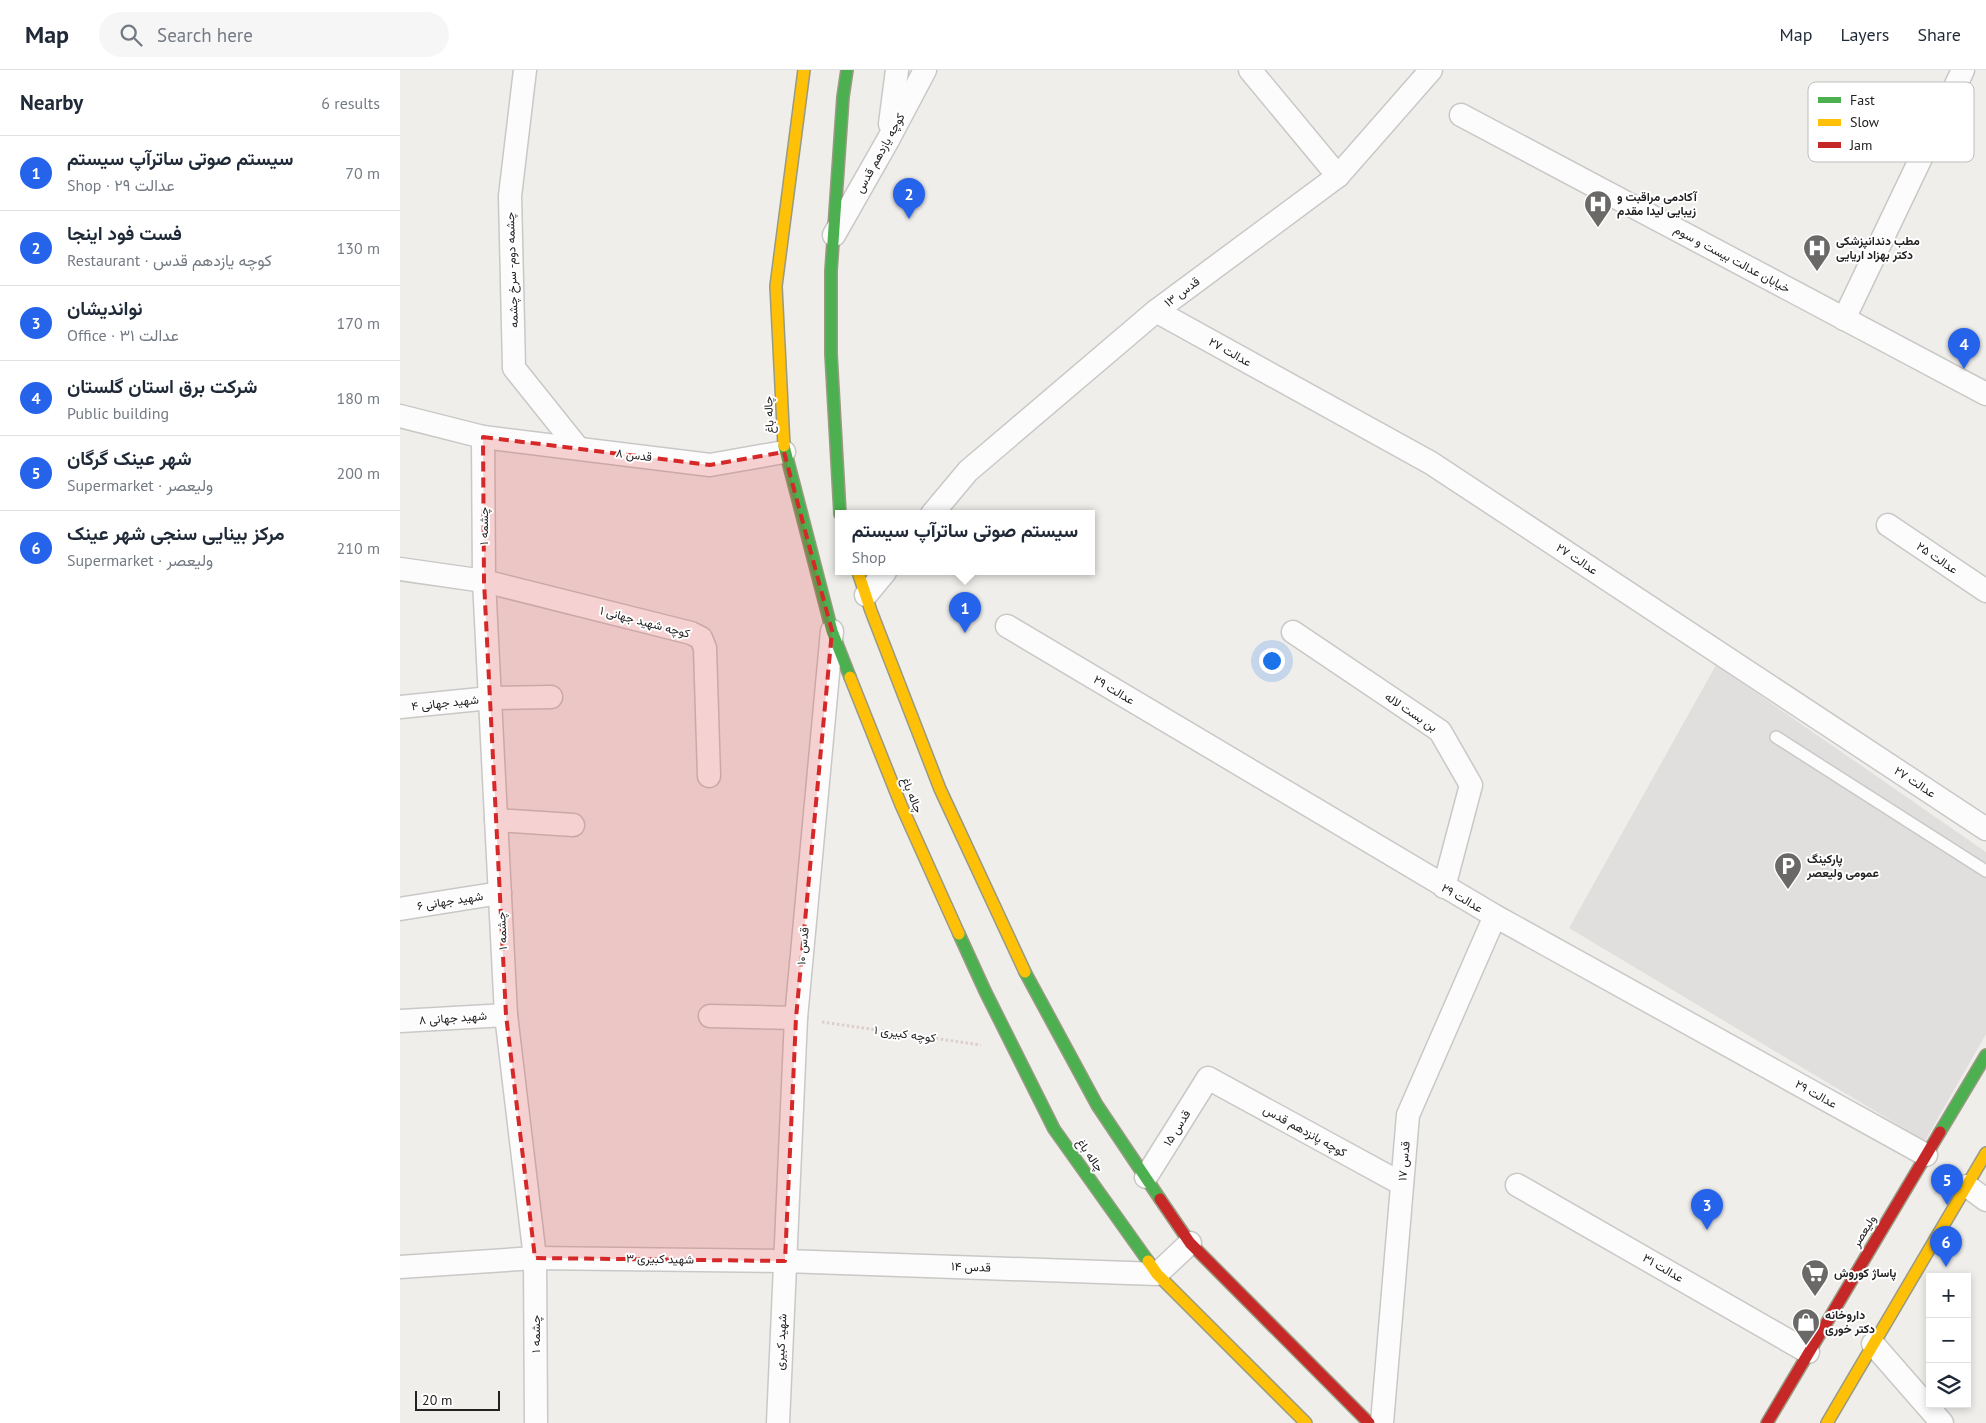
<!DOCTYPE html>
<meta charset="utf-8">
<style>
:root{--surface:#fff;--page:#f6f6f7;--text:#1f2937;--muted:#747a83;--line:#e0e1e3;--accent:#2563eb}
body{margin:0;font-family:"PT Sans",Vazirmatn,sans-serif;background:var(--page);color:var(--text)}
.controls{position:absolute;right:15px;bottom:15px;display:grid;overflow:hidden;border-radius:0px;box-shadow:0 2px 8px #0003}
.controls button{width:45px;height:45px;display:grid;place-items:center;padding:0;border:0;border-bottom:1px solid var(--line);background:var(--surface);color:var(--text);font:25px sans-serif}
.scale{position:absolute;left:15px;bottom:12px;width:85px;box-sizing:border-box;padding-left:5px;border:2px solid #222;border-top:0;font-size:14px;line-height:18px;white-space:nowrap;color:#222;-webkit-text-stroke:4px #fff;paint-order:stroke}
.you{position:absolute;left:871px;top:590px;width:18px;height:18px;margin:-12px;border:4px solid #fff;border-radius:50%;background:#1a73e8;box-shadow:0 0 0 8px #1a73e833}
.badge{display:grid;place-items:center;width:32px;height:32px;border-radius:50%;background:var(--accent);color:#fff;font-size:16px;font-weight:700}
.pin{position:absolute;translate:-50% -41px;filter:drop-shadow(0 1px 2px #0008)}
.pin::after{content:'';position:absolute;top:26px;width:18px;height:15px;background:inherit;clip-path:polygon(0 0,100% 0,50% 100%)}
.popup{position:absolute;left:435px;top:440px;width:260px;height:65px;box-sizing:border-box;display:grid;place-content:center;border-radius:0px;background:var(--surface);filter:drop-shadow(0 1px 4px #0005);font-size:16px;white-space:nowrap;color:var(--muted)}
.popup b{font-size:19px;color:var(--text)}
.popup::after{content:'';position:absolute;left:50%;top:100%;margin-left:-10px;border:10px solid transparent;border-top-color:var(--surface)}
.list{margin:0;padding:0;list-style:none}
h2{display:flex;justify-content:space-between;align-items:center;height:65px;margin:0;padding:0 20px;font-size:21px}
h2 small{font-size:16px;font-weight:400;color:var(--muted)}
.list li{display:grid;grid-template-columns:32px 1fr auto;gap:15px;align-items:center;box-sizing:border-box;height:75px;padding:0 20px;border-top:1px solid var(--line)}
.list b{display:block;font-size:19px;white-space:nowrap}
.list p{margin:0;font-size:16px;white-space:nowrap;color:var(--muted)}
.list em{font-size:16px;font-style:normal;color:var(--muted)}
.icon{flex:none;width:28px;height:28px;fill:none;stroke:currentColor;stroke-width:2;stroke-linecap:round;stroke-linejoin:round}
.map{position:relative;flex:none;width:1586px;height:1353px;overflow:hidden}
header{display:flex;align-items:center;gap:30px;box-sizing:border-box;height:70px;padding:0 25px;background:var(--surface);border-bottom:1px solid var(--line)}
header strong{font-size:24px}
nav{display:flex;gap:28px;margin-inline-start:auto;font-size:18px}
.search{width:350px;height:45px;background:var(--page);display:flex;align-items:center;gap:12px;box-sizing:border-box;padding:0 18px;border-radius:28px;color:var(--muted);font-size:19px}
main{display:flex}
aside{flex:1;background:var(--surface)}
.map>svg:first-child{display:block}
.parking{fill:#e0dfde}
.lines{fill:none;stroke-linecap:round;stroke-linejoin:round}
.lane-casing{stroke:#c9c8c7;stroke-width:14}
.street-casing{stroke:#c9c8c7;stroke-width:25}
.fast-casing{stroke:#999a82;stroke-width:14}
.slow-casing{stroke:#999a82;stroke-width:14}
.jam-casing{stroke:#999a82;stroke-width:14}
.path{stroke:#dccecd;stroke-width:3;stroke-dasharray:2.5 2.5;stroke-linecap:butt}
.lane{stroke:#fdfcfc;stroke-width:11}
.street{stroke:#fdfcfc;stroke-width:22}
.fast{stroke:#4caf50;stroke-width:11}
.slow{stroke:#ffc107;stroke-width:11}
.jam{stroke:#c62828;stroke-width:11}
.marked{fill:#d62828;fill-opacity:0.2;stroke:#d62828;stroke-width:4;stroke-dasharray:10 6;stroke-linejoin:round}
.labels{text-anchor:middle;stroke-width:4;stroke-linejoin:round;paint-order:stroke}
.street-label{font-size:12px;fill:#222;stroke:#fff}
.poi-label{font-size:12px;font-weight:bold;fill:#222;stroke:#fff;text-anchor:start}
.key{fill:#fff;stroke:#bdbdbd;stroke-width:1}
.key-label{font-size:14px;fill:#222}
</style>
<header>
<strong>Map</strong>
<div class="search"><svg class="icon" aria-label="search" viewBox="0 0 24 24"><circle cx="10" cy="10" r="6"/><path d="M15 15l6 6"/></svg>Search here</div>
<nav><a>Map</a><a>Layers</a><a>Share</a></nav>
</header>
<main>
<aside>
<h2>Nearby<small>6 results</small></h2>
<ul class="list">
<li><span class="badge">1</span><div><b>سیستم صوتی ساترآپ سیستم</b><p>Shop · عدالت ۲۹</p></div><em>70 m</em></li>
<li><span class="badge">2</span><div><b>فست فود اينجا</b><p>Restaurant · کوچه یازدهم قدس</p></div><em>130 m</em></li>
<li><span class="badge">3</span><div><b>نواندیشان</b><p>Office · عدالت ۳۱</p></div><em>170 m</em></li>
<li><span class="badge">4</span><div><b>شرکت برق استان گلستان</b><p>Public building</p></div><em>180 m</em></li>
<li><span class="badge">5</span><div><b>شهر عینک گرگان</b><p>Supermarket · ولیعصر</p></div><em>200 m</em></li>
<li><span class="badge">6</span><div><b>مرکز بینایی سنجی شهر عینک</b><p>Supermarket · ولیعصر</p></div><em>210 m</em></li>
</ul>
</aside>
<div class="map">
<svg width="1586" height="1353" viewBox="0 0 1586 1353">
<rect width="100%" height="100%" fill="#f0eeeb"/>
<path class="parking" d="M1316 595 1586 782V964L1525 1071 1169 858Z"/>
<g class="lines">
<g class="lane-casing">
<path id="lane" d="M1376 667 1586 801"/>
</g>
<g class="street-casing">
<g id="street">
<path d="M125 0 110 126 114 298 178 378"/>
<path d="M850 0 938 106"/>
<path d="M1061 45 1586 324"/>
<path d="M490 54 497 0"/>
<path d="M434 165 488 70 525 0"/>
<path d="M756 241 1031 393 1586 759"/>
<path d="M1444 249 1563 0"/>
<path d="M0 346 83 367 310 395 384 382"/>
<path d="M83 367 84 511 106 945 135 1188 136 1353"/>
<path d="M532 444 568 401 756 241 938 106 1031 0"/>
<path d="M1488 455 1586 521"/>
<path d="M0 499 84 511 291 563 301 568 305 578 309 706"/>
<path d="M466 525 485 502"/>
<path d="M607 556 1095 846 1526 1085"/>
<path d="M893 562 1040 661 1071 715 1044 817"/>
<path d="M0 637 90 628 151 627"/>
<path d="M96 750 173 755"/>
<path d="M0 839 100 823"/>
<path d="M310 946 396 948"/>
<path d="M0 951 106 945"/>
<path d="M746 1107 808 1008 1002 1114"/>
<path d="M1117 1115 1408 1282"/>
<path d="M1567 1116 1586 1130"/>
<path d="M0 1197 135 1188 385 1191 757 1204 790 1173"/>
<path d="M1473 1274 1542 1353"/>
<path d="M378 1353 396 948 432 561"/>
<path d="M982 1353 1008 1045 1095 846"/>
</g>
</g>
<g class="fast-casing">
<g id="fast">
<path d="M384 376 432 561 450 607"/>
<path d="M440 444 431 284V201L443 27 447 0"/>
<path d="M559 864 585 921 654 1059 748 1191"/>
<path d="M625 902 697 1035 760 1129"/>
<path d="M1540 1062 1586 985"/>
</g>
</g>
<g class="slow-casing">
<g id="slow">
<path d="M384 376 376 216 404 0"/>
<path d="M458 502 471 541 540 719 625 902"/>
<path d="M450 607 501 735 559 864"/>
<path d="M748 1191 757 1204 906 1353"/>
<path d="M1427 1353 1586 1083"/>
</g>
</g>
<g class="jam-casing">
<g id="jam">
<path d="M760 1129 790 1173 969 1353"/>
<path d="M1367 1353 1540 1062"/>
</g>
</g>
<path class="path" d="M422 952 581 975"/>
<use href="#lane" class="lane"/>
<use href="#street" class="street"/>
<use href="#fast" class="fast"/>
<use href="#slow" class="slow"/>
<use href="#jam" class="jam"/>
</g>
<path class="marked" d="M83 367 310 395 384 382 432 561 396 948 385 1191 135 1188 106 945 84 511Z"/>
<defs>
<g id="hospital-pin" transform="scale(1.4375)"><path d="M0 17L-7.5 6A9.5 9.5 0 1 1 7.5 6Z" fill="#6a6968" stroke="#fff"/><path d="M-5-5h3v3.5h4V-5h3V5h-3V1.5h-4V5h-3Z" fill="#fff"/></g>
<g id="parking-pin" transform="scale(1.4375)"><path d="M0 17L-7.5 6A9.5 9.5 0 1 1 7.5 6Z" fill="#6a6968" stroke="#fff"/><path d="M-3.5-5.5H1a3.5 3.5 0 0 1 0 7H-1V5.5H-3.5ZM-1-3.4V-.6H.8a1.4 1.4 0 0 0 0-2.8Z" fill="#fff"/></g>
<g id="supermarket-pin" transform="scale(1.4375)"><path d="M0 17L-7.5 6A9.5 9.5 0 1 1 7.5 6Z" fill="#6a6968" stroke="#fff"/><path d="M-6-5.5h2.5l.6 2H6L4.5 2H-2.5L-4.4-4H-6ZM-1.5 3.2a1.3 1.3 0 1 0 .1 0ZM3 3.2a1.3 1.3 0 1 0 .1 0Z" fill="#fff"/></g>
<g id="shop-pin" transform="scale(1.4375)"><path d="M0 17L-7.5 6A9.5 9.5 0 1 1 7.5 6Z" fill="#6a6968" stroke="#fff"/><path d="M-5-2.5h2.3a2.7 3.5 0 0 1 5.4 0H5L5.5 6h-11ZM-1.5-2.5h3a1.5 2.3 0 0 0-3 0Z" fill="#fff"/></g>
</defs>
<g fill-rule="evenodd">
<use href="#hospital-pin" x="1198" y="134"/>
<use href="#hospital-pin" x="1417" y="178"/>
<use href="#parking-pin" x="1388" y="796"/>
<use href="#supermarket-pin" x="1415" y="1203"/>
<use href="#shop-pin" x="1406" y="1252"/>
</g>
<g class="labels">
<g class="street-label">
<text transform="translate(480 83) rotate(-61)" y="4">کوچه یازدهم قدس</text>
<text transform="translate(1332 189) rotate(28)" y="4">خیابان عدالت بیست و سوم</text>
<text transform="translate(112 200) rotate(-92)" y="4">چشمه دوم- سرخ چشمه</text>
<text transform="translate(782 222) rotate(-37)" y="4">قدس ۱۳</text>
<text transform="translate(830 282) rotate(29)" y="4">عدالت ۲۷</text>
<text transform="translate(369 345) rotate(-93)" y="4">چاله باغ</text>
<text transform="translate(234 385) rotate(7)" y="4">قدس ۸</text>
<text transform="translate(84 456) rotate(-90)" y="4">چشمه ۱</text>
<text transform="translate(1537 488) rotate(34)" y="4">۲۵ عدالت</text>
<text transform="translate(1177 489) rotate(33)" y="4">عدالت ۲۷</text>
<text transform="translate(245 552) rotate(15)" y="4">کوچه شهید جهانی ۱</text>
<text transform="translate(714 620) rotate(31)" y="4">عدالت ۲۹</text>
<text transform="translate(45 633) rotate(-6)" y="4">۴ شهید جهانی</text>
<text transform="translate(1011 642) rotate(34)" y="4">بن بست لاله</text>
<text transform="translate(1515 712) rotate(33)" y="4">عدالت ۲۷</text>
<text transform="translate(512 725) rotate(67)" y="4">چاله باغ</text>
<text transform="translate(1062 828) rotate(30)" y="4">عدالت ۲۹</text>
<text transform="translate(50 831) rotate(-9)" y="4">۶ شهید جهانی</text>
<text transform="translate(102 861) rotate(-93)" y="4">چشمه ۱</text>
<text transform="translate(403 876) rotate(-85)" y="4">قدس ۱۰</text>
<text transform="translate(53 948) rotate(-4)" y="4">۸ شهید جهانی</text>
<text transform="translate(505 964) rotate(8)" y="4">کوچه کبیری ۱</text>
<text transform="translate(1416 1024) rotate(29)" y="4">عدالت ۲۹</text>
<text transform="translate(777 1058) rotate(-58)" y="4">۱۵ قدس</text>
<text transform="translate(905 1061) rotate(29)" y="4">کوچه پانزدهم قدس</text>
<text transform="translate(690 1085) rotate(55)" y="4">چاله باغ</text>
<text transform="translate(1004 1091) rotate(-85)" y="4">قدس ۱۷</text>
<text transform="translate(1464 1161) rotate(-59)" y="4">ولیعصر</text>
<text transform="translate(260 1189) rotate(1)" y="4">۳ شهید کبیری</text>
<text transform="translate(571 1197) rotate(2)" y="4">قدس ۱۴</text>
<text transform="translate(1263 1198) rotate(30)" y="4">عدالت ۳۱</text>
<text transform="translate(136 1264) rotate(-90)" y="4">چشمه ۱</text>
<text transform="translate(381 1272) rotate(-87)" y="4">شهید کبیری</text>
</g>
<g class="poi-label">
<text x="1217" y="131">آکادمی مراقبت و<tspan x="1217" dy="14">زیبایی لیدا مقدم</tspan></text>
<text x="1436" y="175">مطب دندانپزشکی<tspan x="1436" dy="14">دکتر بهزاد اریایی</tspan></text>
<text x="1407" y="793">پارکینگ<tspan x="1407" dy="14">عمومی ولیعصر</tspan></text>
<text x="1434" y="1207">پاساژ کوروش</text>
<text x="1425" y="1249">داروخانه<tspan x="1425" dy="14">دکتر خوری</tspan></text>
</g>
</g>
<rect x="1408" y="12" width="166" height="80" rx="8" class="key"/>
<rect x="1418" y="27" width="23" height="6" fill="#4caf50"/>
<rect x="1418" y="49" width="23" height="7" fill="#ffc107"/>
<rect x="1418" y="72" width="23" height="6" fill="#c62828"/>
<g class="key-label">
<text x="1450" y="35">Fast</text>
<text x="1450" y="57">Slow</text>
<text x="1450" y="80">Jam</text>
</g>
</svg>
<div class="controls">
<button>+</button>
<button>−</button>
<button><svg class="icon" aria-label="layers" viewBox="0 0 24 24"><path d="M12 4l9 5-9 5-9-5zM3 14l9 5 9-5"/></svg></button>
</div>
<div class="scale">20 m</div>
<div class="you"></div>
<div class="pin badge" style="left:565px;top:563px">1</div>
<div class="popup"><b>سیستم صوتی ساترآپ سیستم</b>Shop</div>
<div class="pin badge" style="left:509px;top:149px">2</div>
<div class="pin badge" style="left:1307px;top:1160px">3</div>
<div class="pin badge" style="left:1564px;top:299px">4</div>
<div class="pin badge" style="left:1547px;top:1135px">5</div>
<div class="pin badge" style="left:1546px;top:1197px">6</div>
</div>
</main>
